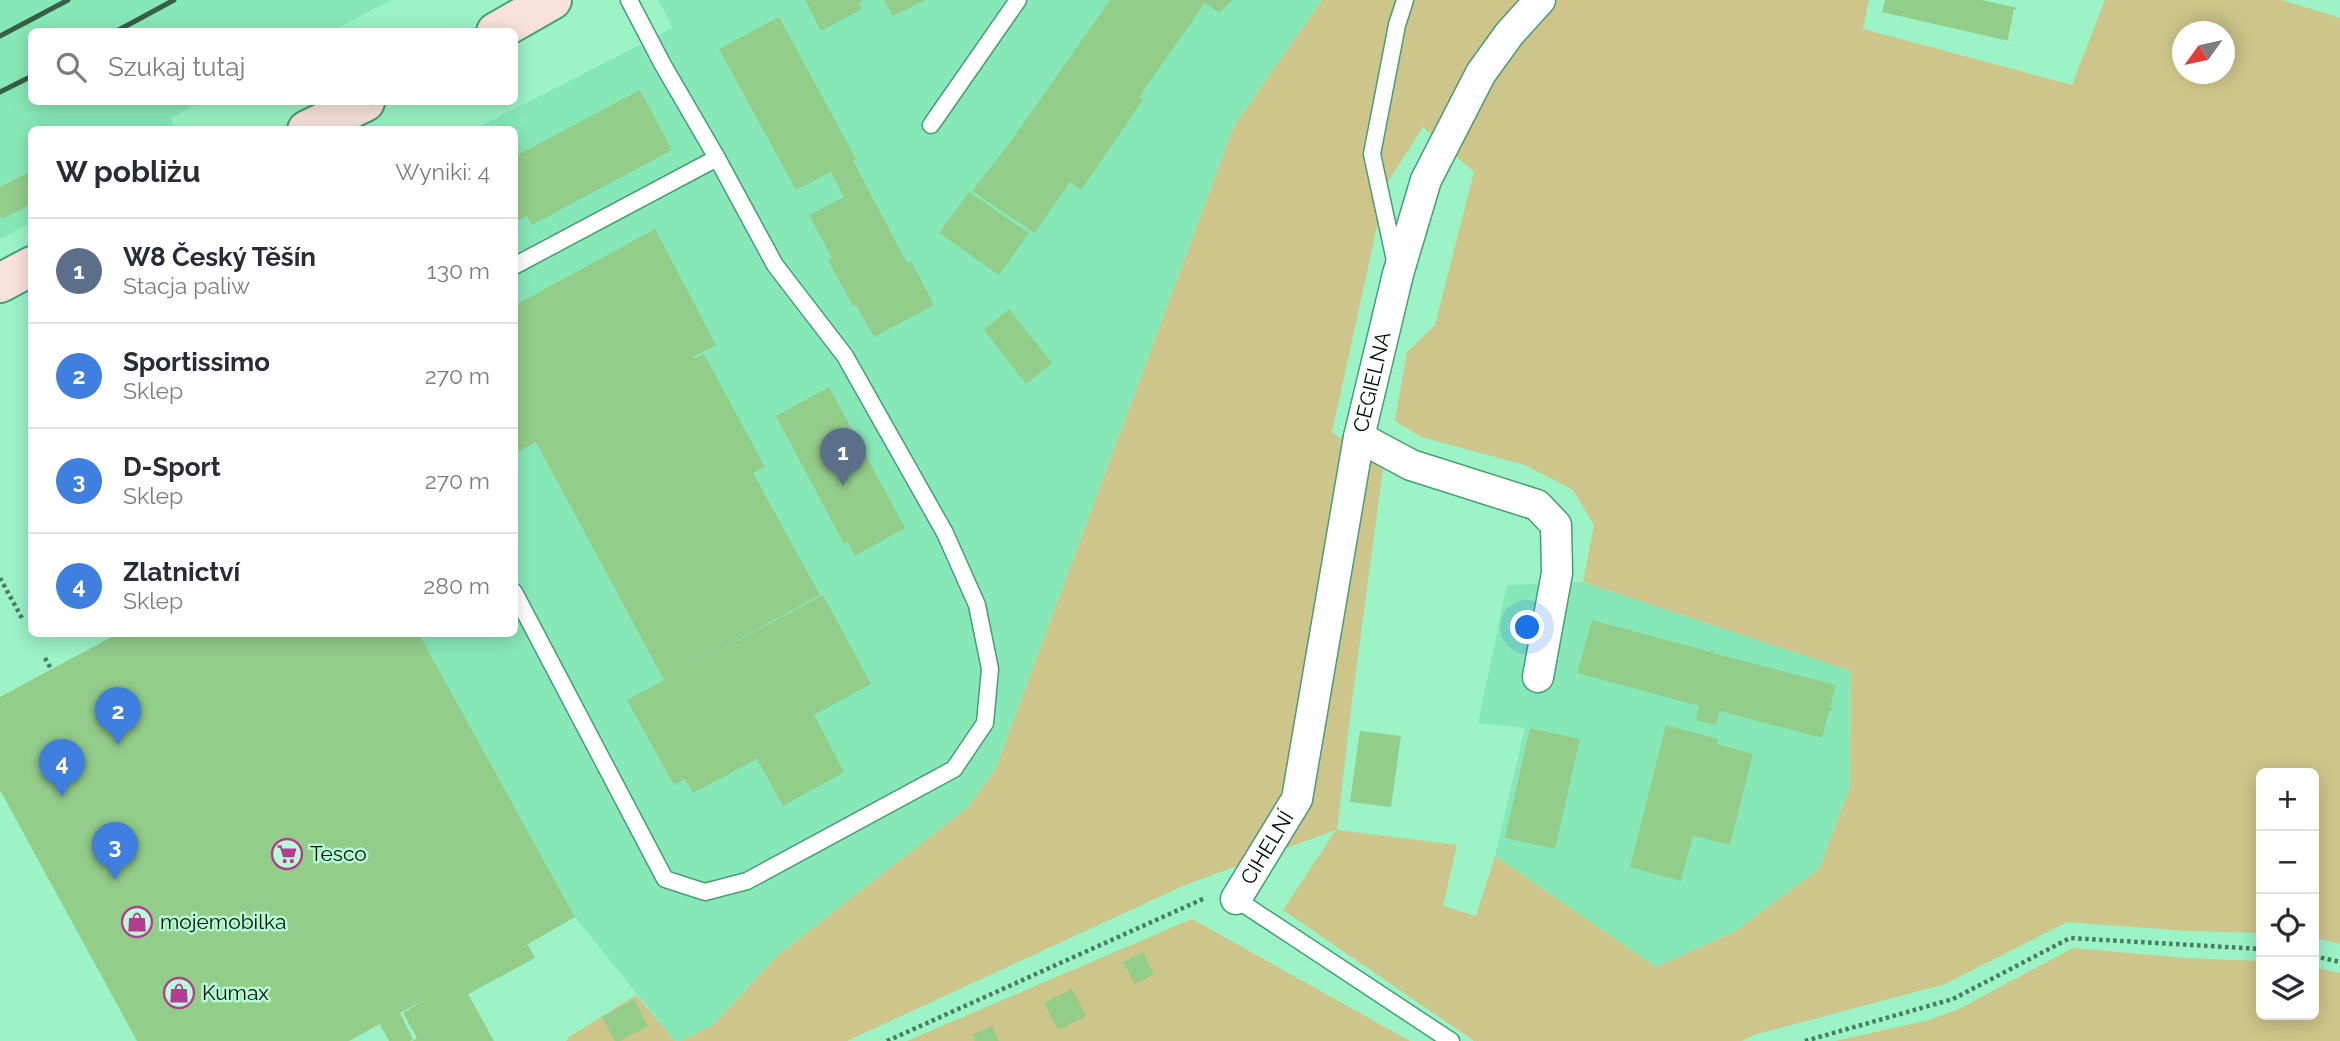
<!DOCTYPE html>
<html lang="pl">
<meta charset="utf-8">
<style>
:root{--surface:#fff;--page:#f7f7f7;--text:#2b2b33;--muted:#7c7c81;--line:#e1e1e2;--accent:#ea580c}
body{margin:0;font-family:Raleway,sans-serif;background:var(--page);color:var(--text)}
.controls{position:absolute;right:21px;bottom:21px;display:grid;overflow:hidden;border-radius:10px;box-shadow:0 4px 18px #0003}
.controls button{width:63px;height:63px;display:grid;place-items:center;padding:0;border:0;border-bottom:2px solid var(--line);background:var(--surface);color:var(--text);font:35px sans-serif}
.compass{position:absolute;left:2172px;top:21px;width:63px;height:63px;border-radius:50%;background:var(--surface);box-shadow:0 4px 18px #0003;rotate:237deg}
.you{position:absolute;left:1528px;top:628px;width:24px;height:24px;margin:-18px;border:5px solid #fff;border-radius:50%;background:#1a73e8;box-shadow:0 0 0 10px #1a73e833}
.badge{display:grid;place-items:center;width:46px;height:46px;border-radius:50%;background:var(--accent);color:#fff;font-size:23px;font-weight:700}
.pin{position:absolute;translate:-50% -58px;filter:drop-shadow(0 2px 4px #0008)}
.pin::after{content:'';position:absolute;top:37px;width:24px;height:21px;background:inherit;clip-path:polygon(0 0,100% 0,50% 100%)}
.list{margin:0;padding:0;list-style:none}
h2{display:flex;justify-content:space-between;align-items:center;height:91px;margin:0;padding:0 28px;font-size:30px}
h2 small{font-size:23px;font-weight:400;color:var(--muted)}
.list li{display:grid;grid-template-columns:46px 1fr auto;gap:21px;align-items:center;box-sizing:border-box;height:105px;padding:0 28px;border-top:2px solid var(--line)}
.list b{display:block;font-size:26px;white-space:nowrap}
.list p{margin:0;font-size:23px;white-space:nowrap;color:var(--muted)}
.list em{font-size:23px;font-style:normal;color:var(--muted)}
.icon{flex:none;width:38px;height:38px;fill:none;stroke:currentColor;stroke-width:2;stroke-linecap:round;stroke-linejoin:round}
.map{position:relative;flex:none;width:2340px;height:1041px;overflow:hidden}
.search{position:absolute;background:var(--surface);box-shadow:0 4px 18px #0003;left:28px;top:28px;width:490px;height:77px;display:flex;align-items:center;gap:18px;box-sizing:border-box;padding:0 24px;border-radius:10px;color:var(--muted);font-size:26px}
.panel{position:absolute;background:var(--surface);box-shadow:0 4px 18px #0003;left:28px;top:126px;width:490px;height:511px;border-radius:10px}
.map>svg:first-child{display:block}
.built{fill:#87e8b7}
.green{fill:#cec58a;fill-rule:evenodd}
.building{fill:#93cd8a}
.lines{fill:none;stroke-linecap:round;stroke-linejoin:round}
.service-casing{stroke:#469e75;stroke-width:19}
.minor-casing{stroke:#469e75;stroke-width:33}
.secondary-casing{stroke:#469e75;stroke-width:42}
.path{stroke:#497c61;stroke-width:4.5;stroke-dasharray:3.5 3.5;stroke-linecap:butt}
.service{stroke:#fff;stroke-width:16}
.minor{stroke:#fff;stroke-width:30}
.secondary{stroke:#f8e2da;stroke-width:38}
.rail{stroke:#355f49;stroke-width:5}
.labels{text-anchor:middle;stroke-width:5;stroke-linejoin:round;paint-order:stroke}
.street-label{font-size:21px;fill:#001207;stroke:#b7fcd7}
.poi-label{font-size:21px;fill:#001207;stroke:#b7fcd7;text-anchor:start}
</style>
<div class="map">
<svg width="2340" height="1041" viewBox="0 0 2340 1041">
<rect width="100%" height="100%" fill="#9bf3c6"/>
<g class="built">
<path d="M0 0H391L332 31 32 32V102H201L171 118 174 129 32 130 31 223 0 239Z"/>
<path d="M658 0H1322L1234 126 995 770 967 808 777 956 714 1024 681 1041H675L575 917 419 634H514V130L475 129 673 28Z"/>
<path d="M1583 582 1851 671 1850 787 1819 869 1734 932 1656 967 1495 856 1525 728 1478 723 1507 585Z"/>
</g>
<g class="green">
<path d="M1322 0H1869L1863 29 2072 85 2105 0H2282L2340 18V944L2314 938V773H2261V933L2188 931 2067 922 1945 984 1754 1035 1742 1041H1474L1283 910 1336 830 1185 885 847 1041H681L714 1024 777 956 967 808 995 770 1234 126ZM2182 32H2224V74H2182ZM1423 127 1474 172 1435 325 1407 352 1395 421 1421 437 1525 465 1573 490 1594 525 1583 582 1851 671 1850 787 1819 869 1734 932 1656 967 1495 856 1476 916 1443 906 1457 845 1337 830 1351 708 1383 468 1332 432 1386 185Z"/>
<path d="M1192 919 1410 1041H907Z"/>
<path d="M2073 948 2185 958 2261 961V1015H2314V967L2340 973V1041H1835L1929 1020 1959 1009Z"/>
<path d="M636 995 675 1041H566L569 1037Z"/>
</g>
<g class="building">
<path d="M805 0H864L859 3 862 9 821 31Z"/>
<path d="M884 0H925L893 16Z"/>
<path d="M1110 0H1233L1219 13 1205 3 1139 97 1143 100 1081 190 1070 182 1035 233 972 191 1011 141Z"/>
<path d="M1885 0H1982L2017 8 2016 10 2014 9 2008 38 2009 41 1882 12Z"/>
<path d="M779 17 856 159 853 161 907 263 911 261 934 305 874 337 856 305 853 306 828 260 832 258 809 215 844 197 831 172 796 190 719 49Z"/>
<path d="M640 90 672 150 532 225 527 216 514 223V157Z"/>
<path d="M32 171V204L2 219 0 215V187Z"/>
<path d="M969 192 1029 233 999 275 939 233Z"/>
<path d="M655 229 716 345 693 357 695 359 704 354 765 467 753 473 820 595 664 680 536 442 519 451 514 443V306Z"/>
<path d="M1009 309 1052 363 1026 384 984 330Z"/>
<path d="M829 387 905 528 855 556 848 542 844 544 776 416Z"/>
<path d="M823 595 871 684 814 715 844 772 783 806 757 759 693 793 685 779 674 785 627 700Z"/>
<path d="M1592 620 1711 652 1712 649 1714 650 1713 653 1836 685 1830 707 1833 708 1832 711H1829L1822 738 1720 711 1716 725 1696 720 1699 706 1577 673Z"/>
<path d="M117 634H419L575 917 521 948 528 945 535 958 468 994 494 1041H412L417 1038 403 1013 427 998 400 1013 413 1039 410 1041H389L380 1024 349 1041H137L0 790V697Z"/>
<path d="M1666 725 1718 739 1717 744 1753 754 1730 845 1693 836 1681 881 1630 867Z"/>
<path d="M1530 728 1580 739 1555 849 1505 838Z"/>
<path d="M1360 731 1401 736 1391 807 1350 802Z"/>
<path d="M1143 952 1154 974 1135 984 1123 962Z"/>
<path d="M1072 989 1086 1016 1058 1030 1044 1003Z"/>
<path d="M634 999 648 1026 620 1041H615L602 1017Z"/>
<path d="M992 1026 999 1041H975L972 1035Z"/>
</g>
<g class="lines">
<g class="service-casing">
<g id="service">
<path d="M931 125 1018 0"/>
<path d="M1396 265 1372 154 1397 25 1405 0"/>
<path d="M514 266 717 158"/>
<path d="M514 592 665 879 705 892 747 881 954 769 985 723 990 669 977 605 945 533 845 356 775 265 717 158 663 65 629 0"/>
<path d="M1236 899 1451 1041"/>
</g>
</g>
<g class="minor-casing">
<g id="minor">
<path d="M1359 437 1411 465 1537 505 1556 525 1557 573 1538 677"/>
<path id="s1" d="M1236 899 1297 799 1359 437 1398 274 1426 180 1481 73 1510 33 1540 0"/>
</g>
</g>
<g class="secondary-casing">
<g id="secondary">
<path d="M496 32 552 0"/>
<path d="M307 130 365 102"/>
<path d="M0 283 32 266"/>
</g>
</g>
<g class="path">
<path d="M0 578 23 620"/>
<path d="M45 658 51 669"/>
<path d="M2314 956 2340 962"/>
<path d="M887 1041 1205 898"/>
<path d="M1805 1041 1953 999 2070 938 2261 949"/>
</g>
<use href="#service" class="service"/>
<use href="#minor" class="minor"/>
<use href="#secondary" class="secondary"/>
<g class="rail">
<path d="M115 32 174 0"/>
<path d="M0 36 68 0"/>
<path d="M0 92 32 76"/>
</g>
</g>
<defs>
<g id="supermarket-ring" transform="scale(1.575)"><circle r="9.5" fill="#b7fcd7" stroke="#b43d92" stroke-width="1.5"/><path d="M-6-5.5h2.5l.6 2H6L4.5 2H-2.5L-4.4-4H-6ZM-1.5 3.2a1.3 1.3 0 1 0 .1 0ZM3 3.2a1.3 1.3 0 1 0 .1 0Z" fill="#b43d92"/></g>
<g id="shop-ring" transform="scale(1.575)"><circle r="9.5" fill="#b7fcd7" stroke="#b43d92" stroke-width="1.5"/><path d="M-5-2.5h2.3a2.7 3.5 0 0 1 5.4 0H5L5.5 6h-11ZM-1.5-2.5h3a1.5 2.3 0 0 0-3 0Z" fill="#b43d92"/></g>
</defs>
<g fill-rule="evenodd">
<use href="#supermarket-ring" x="287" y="854"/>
<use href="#shop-ring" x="137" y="922"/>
<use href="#shop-ring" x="179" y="993"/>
</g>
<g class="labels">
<g class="street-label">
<text dy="7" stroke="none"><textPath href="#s1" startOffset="541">CEGIELNA</textPath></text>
<text dy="7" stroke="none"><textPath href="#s1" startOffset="60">CIHELNÍ</textPath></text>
</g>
<g class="poi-label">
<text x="310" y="861">Tesco</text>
<text x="160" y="929">mojemobilka</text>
<text x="202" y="1000">Kumax</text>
</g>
</g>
</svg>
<div class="controls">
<button>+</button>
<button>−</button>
<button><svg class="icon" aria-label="locate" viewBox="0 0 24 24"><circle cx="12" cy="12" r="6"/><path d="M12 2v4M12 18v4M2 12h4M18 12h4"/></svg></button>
<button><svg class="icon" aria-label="layers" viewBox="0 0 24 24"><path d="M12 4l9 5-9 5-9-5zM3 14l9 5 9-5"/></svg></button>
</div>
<svg class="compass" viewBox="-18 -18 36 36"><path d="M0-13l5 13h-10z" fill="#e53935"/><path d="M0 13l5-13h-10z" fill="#7c7c81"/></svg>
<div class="you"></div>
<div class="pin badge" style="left:843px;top:486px;background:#5c6f8a">1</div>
<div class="pin badge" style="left:118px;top:745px;background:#3f7fe0">2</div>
<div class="pin badge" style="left:115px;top:880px;background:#3f7fe0">3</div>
<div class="pin badge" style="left:62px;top:797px;background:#3f7fe0">4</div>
<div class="search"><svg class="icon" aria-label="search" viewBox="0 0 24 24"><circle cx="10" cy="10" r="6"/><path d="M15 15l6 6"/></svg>Szukaj tutaj</div>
<section class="panel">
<h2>W pobliżu<small>Wyniki: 4</small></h2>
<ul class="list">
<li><span class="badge" style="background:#5c6f8a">1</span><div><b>W8 Český Těšín</b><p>Stacja paliw</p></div><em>130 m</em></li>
<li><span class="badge" style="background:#3f7fe0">2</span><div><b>Sportissimo</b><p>Sklep</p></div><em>270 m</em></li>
<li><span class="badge" style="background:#3f7fe0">3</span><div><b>D-Sport</b><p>Sklep</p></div><em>270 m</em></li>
<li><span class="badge" style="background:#3f7fe0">4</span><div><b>Zlatnictví</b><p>Sklep</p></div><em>280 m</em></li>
</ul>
</section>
</div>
